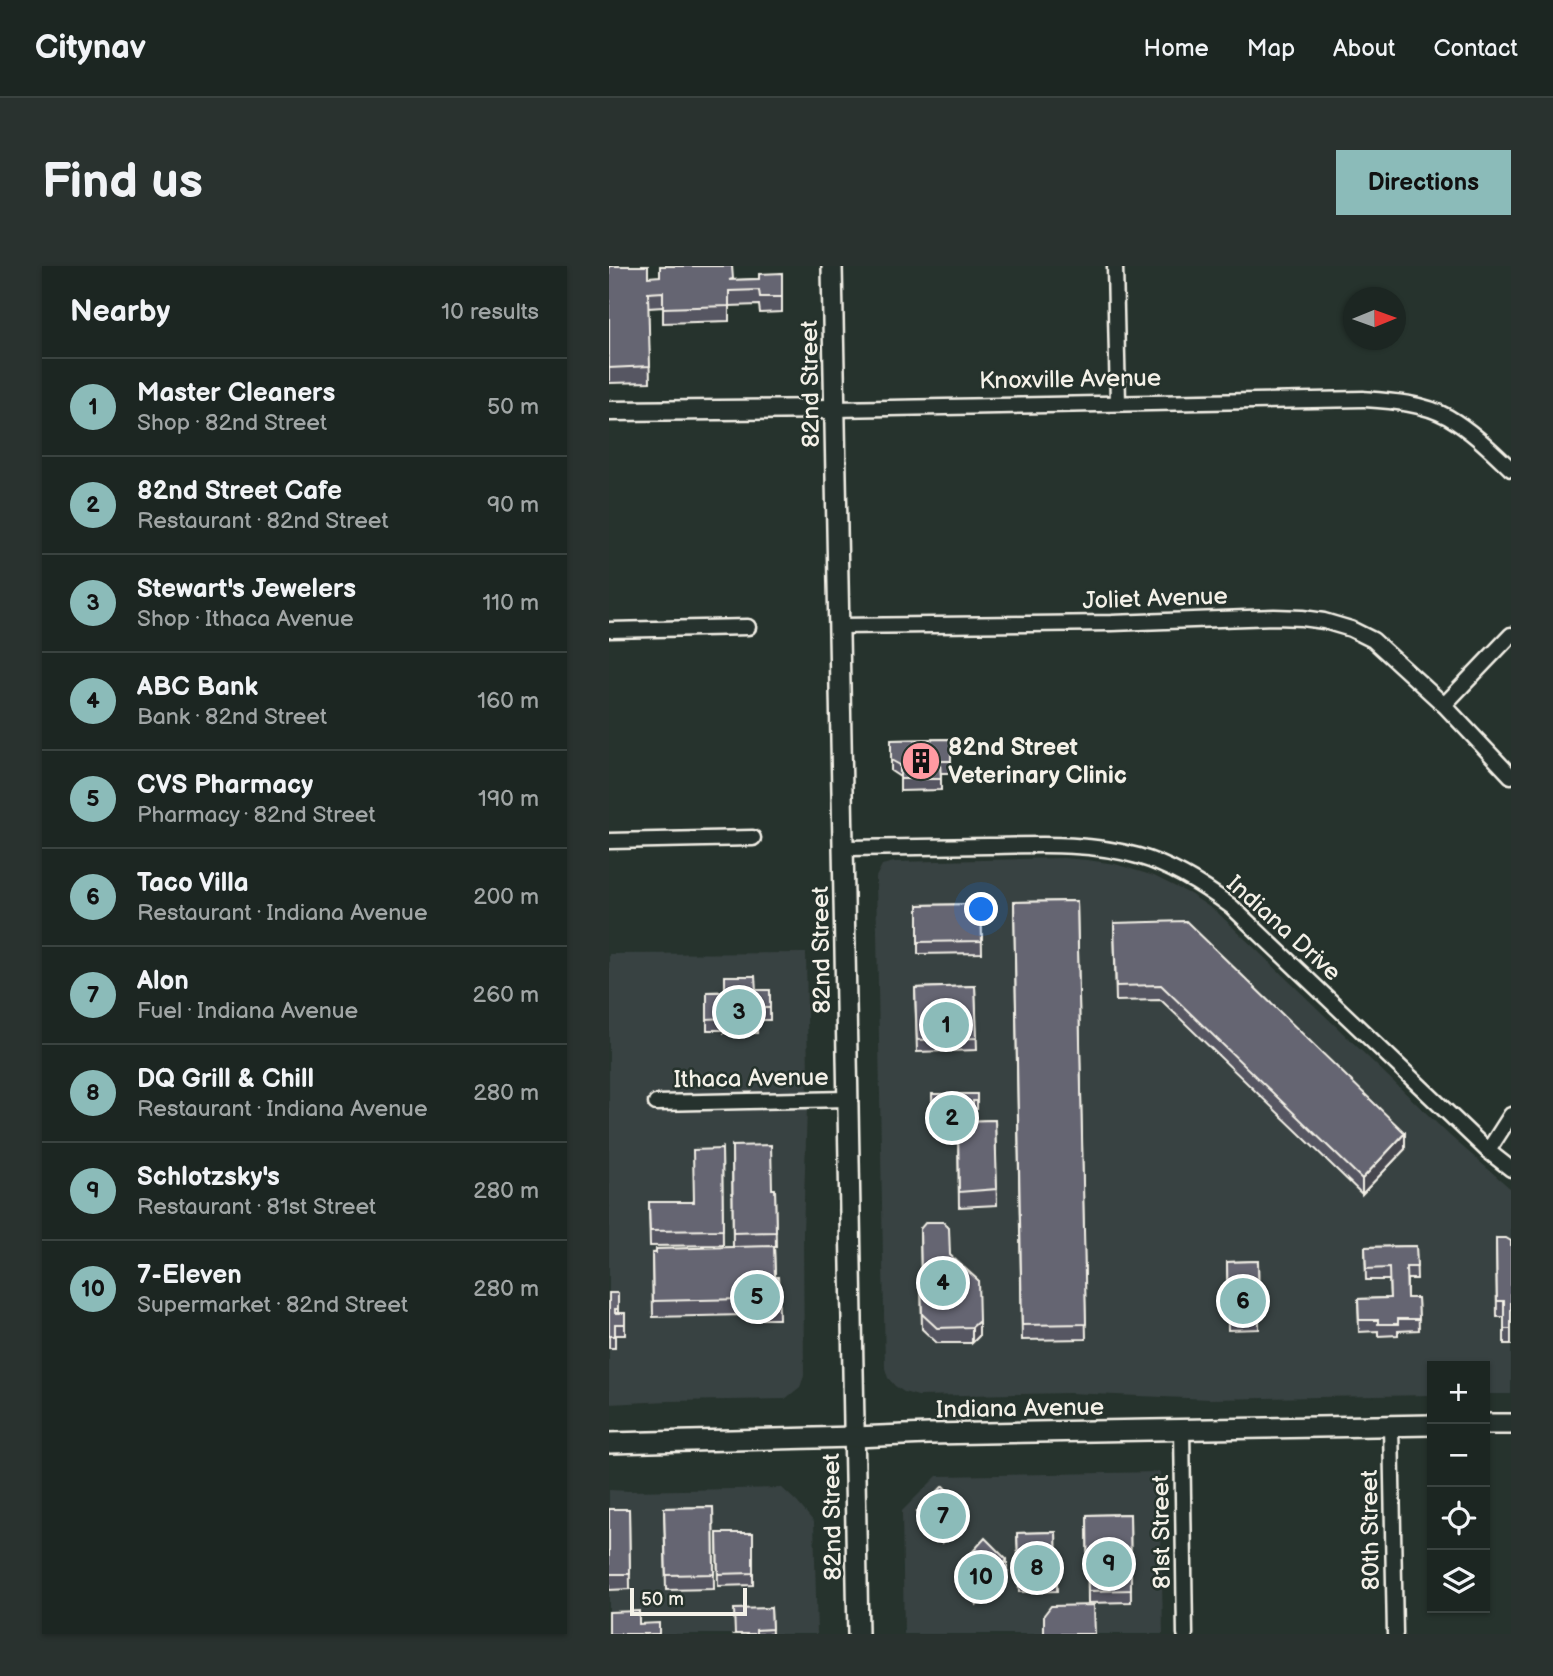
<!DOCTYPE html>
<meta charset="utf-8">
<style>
:root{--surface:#1c2622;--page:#29322f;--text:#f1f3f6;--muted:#a0a5a5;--line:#3a4340;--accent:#8bbbb9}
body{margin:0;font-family:"Balsamiq Sans",sans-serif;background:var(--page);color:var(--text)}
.controls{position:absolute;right:21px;bottom:21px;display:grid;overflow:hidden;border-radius:0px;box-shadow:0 2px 5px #0004}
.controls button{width:63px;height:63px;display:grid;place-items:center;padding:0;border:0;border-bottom:2px solid var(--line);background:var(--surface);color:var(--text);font:35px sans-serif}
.compass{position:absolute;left:734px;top:21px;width:63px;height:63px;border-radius:50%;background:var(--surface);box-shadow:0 2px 5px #0004;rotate:89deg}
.scale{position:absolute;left:21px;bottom:18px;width:117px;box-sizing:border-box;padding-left:7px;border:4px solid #f4f1e8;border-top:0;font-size:19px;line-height:24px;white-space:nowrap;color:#f4f1e8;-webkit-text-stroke:5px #26332d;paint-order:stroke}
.you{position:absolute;left:373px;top:644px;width:24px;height:24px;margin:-18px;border:5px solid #fff;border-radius:50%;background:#1a73e8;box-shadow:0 0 0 10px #1a73e833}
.badge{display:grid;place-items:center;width:46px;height:46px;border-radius:50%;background:var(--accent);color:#111;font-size:23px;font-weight:700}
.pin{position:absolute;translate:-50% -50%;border:4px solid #fff;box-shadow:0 2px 7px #0006}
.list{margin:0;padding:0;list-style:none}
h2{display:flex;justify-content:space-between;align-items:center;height:91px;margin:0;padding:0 28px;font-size:30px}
h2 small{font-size:23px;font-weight:400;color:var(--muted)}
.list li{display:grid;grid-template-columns:46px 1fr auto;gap:21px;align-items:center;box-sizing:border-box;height:98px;padding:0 28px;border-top:2px solid var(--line)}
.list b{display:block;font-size:26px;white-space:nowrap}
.list p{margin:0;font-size:23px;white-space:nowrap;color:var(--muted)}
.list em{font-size:23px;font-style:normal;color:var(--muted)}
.icon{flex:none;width:38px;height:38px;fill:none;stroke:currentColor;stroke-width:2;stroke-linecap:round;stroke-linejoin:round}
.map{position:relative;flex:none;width:902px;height:1368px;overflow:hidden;border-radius:0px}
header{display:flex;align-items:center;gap:42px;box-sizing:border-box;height:98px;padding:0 35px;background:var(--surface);border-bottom:2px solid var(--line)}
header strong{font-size:33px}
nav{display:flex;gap:38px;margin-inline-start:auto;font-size:24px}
.intro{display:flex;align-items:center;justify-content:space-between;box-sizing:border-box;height:168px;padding:0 42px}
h1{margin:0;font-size:49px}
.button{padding:18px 32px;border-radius:0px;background:var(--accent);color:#111;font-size:24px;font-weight:700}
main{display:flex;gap:42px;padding:0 42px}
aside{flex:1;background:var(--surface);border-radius:0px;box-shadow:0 2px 5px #0004}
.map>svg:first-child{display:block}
.built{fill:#394242}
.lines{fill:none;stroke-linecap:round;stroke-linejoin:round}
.minor-casing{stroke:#f4f1e8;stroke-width:19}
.tertiary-casing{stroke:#f4f1e8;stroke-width:23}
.secondary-casing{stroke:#f4f1e8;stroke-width:24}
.minor{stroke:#26332d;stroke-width:14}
.tertiary{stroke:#26332d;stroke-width:18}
.secondary{stroke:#26332d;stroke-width:19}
.wall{fill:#575762;stroke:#f4f1e8;stroke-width:2}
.shaded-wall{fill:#474750;stroke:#f4f1e8;stroke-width:2}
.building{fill:#656572;stroke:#f4f1e8;stroke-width:2}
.labels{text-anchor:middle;stroke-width:5;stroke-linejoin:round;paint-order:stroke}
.street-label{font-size:24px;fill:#f4f1e8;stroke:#26332d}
.poi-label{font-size:24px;font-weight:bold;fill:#f4f1e8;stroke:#26332d;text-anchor:start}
</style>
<header>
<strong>Citynav</strong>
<nav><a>Home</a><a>Map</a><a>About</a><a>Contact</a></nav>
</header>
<div class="intro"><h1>Find us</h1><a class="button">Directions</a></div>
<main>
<aside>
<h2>Nearby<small>10 results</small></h2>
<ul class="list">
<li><span class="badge">1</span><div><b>Master Cleaners</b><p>Shop · 82nd Street</p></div><em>50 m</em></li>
<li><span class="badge">2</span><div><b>82nd Street Cafe</b><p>Restaurant · 82nd Street</p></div><em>90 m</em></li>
<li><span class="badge">3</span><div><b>Stewart's Jewelers</b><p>Shop · Ithaca Avenue</p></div><em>110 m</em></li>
<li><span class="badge">4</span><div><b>ABC Bank</b><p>Bank · 82nd Street</p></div><em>160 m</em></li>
<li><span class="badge">5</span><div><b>CVS Pharmacy</b><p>Pharmacy · 82nd Street</p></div><em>190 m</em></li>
<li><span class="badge">6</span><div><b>Taco Villa</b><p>Restaurant · Indiana Avenue</p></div><em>200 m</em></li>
<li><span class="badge">7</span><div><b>Alon</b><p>Fuel · Indiana Avenue</p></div><em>260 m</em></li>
<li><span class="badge">8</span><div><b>DQ Grill &amp; Chill</b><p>Restaurant · Indiana Avenue</p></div><em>280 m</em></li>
<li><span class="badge">9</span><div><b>Schlotzsky's</b><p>Restaurant · 81st Street</p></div><em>280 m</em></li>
<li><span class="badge">10</span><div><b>7-Eleven</b><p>Supermarket · 82nd Street</p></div><em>280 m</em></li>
</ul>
</aside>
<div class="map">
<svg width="902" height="1368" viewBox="0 0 902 1368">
<rect width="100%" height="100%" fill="#26332d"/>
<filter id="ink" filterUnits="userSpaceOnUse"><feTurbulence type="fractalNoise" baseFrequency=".0143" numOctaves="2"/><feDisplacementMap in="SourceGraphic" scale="14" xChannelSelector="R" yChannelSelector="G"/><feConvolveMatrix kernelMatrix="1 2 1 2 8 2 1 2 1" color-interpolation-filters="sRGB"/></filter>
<g filter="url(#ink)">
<g class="built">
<path d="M454 592 478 594 506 598 545 610 581 628 609 647 841 870 902 923V1128H876V1100H823V1129L601 1133 460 1127 309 1130 295 1126 286 1120 279 1112 276 1102 267 611 273 599 285 596Z"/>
<path d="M197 687 199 810 194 966 195 1110 191 1121 176 1133 59 1135 0 1138V688Z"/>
<path d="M551 1206 554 1368H295L293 1245 328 1210Z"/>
<path d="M173 1222 188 1236 205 1256 208 1368H0V1224L21 1225Z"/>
</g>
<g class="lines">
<g class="minor-casing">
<g id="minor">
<path d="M506 0 509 137"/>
<path d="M226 143 754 133C782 135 814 137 839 151 863 165 882 184 902 203"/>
<path d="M230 360 503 357 665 351 693 352 715 355 742 363 764 374 835 439 902 510"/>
<path d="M0 364 139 361"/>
<path d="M835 439 902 369"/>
<path d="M0 575 144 572"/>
<path d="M235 582C283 581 331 581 380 580 430 579 480 576 529 590 564 600 594 619 623 641L879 885 902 903"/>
<path d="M47 837 239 833"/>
<path d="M879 885 902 849"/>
<path d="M782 1160 786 1368"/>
<path d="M573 1163 576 1368"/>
</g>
</g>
<g class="tertiary-casing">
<path id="tertiary" d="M0 145 226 143"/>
</g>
<g class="secondary-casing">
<g id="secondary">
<path d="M223 0 249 1368"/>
<path d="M876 1158H902"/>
<path d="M0 1177 246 1171 320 1168 823 1159"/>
</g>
</g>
<use href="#minor" class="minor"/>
<use href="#tertiary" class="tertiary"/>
<use href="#secondary" class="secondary"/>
</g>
<g class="wall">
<path d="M0 0 39 11 124 14 150 13 173 7V46L151 47 150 39 120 40V55L54 57V41L39 42 41 116 0 117Z"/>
<path d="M342 473V507H332V524L291 525V511L282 505V474Z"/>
<path d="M468 635 477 1073 413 1074 405 636Z"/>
<path d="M372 638 373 687 309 688V639Z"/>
<path d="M505 657 796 883 753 928 552 734 507 735Z"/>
<path d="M366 720 368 784 308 786 306 722Z"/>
<path d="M161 724V754H148V767H115V764H98V726Z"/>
<path d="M323 828H368V843H364V855L386 854 388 939 350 941 349 861 324 862Z"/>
<path d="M123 880 163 923H166L167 981H165L166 1011H169L170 1053H135V1049L44 1051 43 987 124 981Z"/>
<path d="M113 883 114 979 41 980 40 936H84Z"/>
<path d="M311 963 341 989 370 1070 363 1077H328L313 1063Z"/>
<path d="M887 972 902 975V1078H895V1051H888Z"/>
<path d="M807 980 808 1013H798V1032H809L810 1064 789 1065V1069L769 1070V1065L750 1066 749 1033 781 1032 780 1014H757L756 981Z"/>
<path d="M649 995 650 1063 619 1064 618 996Z"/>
<path d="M0 1027H9V1047H16V1069H6V1082H0Z"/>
<path d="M104 1241 105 1323 57 1324 55 1242Z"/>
<path d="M0 1243H20L21 1323 0 1324Z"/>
<path d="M308 1246 360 1250 334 1276 308 1250Z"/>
<path d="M521 1248 522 1336 479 1337 478 1249Z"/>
<path d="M447 1266 448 1325 410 1326 408 1267Z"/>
<path d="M108 1267H144V1319L109 1320Z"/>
<path d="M346 1305 398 1306 368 1338 346 1316Z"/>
<path d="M162 1342 163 1368H126Z"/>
</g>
<g class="shaded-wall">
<path d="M796 867V883L753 928V913Z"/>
<path d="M370 1055V1070L363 1077V1061Z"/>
<path d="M360 1246V1250L334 1276V1272Z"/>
<path d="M398 1294V1306L368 1338V1326Z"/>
</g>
<g class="building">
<path d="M0 0H39V11L51 10V0H123L124 13 120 14 150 13V8L173 7V31H151L150 24 120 25V40L54 42V26L39 27 41 100 0 102Z"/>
<path d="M342 473V495H331L332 513H291V499L282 494V474Z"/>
<path d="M468 635 477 1058 413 1059 405 636Z"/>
<path d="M372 638 373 675 309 676V639Z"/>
<path d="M577 655 796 867 753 913 552 719 507 720 505 657Z"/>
<path d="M116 710H146L147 724H161V742H148V755H115V752L98 753V726H116Z"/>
<path d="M366 720 368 772 308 774 306 722Z"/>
<path d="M323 828H368V835H364V853L324 854Z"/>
<path d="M386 854 388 923 350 926 349 855Z"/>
<path d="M162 879 163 923H166L167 966 124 967 123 880Z"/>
<path d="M113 883 114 964 41 965 40 936H85L84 884Z"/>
<path d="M317 956H334L340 962 341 989 369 1014 370 1055 363 1061 328 1062 313 1048 311 963Z"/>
<path d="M887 972H897L902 975V1063H895V1035H888Z"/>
<path d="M165 980 166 1011H169L170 1037 135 1038V1033L44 1035 43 987H47V983Z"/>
<path d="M807 980 808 1001H797L798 1032H809L810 1053H789V1058H769V1054H750L749 1033 781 1032 780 1002 757 1003 756 981Z"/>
<path d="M649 995 650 1052 619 1053 618 996Z"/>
<path d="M0 1027H9V1043H6V1047H16V1058H6V1070H0Z"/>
<path d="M334 1220 360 1246 334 1272 308 1246Z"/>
<path d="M104 1241 105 1308 57 1309 55 1242Z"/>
<path d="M0 1243H20L21 1308H0Z"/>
<path d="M521 1248 522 1324 479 1325 478 1249Z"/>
<path d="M447 1266 448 1314H410L408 1267Z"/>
<path d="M108 1267H144V1307L109 1308Z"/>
<path d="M376 1272 398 1294 368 1326 346 1305Z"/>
<path d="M485 1339 486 1368H435V1349L442 1340Z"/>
<path d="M162 1342 163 1363 147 1364V1368H126L125 1343Z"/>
<path d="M30 1345V1358L50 1357V1368H0V1346Z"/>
</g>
</g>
<defs>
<g id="building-disc" transform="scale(2.0125)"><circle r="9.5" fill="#ff9aa2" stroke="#26332d"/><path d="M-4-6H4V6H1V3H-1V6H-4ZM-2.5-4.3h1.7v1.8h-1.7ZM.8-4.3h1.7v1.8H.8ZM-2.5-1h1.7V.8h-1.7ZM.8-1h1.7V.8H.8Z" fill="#111"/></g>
</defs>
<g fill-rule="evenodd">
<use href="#building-disc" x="312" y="495"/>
</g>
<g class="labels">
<g class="street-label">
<text transform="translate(461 113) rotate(-1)" y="8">Knoxville Avenue</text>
<text transform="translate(201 118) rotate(-91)" y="8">82nd Street</text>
<text transform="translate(546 332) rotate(-2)" y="8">Joliet Avenue</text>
<text transform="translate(675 662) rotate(42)" y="8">Indiana Drive</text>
<text transform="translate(212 684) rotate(-91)" y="8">82nd Street</text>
<text transform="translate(142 812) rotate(-1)" y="8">Ithaca Avenue</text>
<text transform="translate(411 1142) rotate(-1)" y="8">Indiana Avenue</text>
<text transform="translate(223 1251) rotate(-91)" y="8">82nd Street</text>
<text transform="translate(761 1264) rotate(-91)" y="8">80th Street</text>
<text transform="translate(552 1266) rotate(-91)" y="8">81st Street</text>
</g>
<g class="poi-label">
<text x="339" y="489">82nd Street<tspan x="339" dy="28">Veterinary Clinic</tspan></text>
</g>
</g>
</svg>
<div class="controls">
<button>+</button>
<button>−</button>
<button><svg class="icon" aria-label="locate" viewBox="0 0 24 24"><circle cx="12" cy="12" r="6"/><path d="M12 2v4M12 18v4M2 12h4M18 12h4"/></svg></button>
<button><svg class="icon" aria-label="layers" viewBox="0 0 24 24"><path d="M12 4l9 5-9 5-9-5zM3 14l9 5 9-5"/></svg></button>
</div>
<svg class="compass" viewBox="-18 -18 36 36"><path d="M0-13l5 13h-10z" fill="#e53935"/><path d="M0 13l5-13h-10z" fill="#a0a5a5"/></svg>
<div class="scale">50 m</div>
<div class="you"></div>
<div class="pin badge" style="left:337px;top:759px">1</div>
<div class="pin badge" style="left:343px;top:852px">2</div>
<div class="pin badge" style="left:130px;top:746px">3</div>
<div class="pin badge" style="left:334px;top:1017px">4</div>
<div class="pin badge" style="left:148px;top:1031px">5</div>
<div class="pin badge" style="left:634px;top:1035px">6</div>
<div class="pin badge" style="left:334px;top:1250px">7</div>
<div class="pin badge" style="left:428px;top:1302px">8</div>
<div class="pin badge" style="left:500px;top:1298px">9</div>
<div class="pin badge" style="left:372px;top:1311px">10</div>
</div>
</main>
